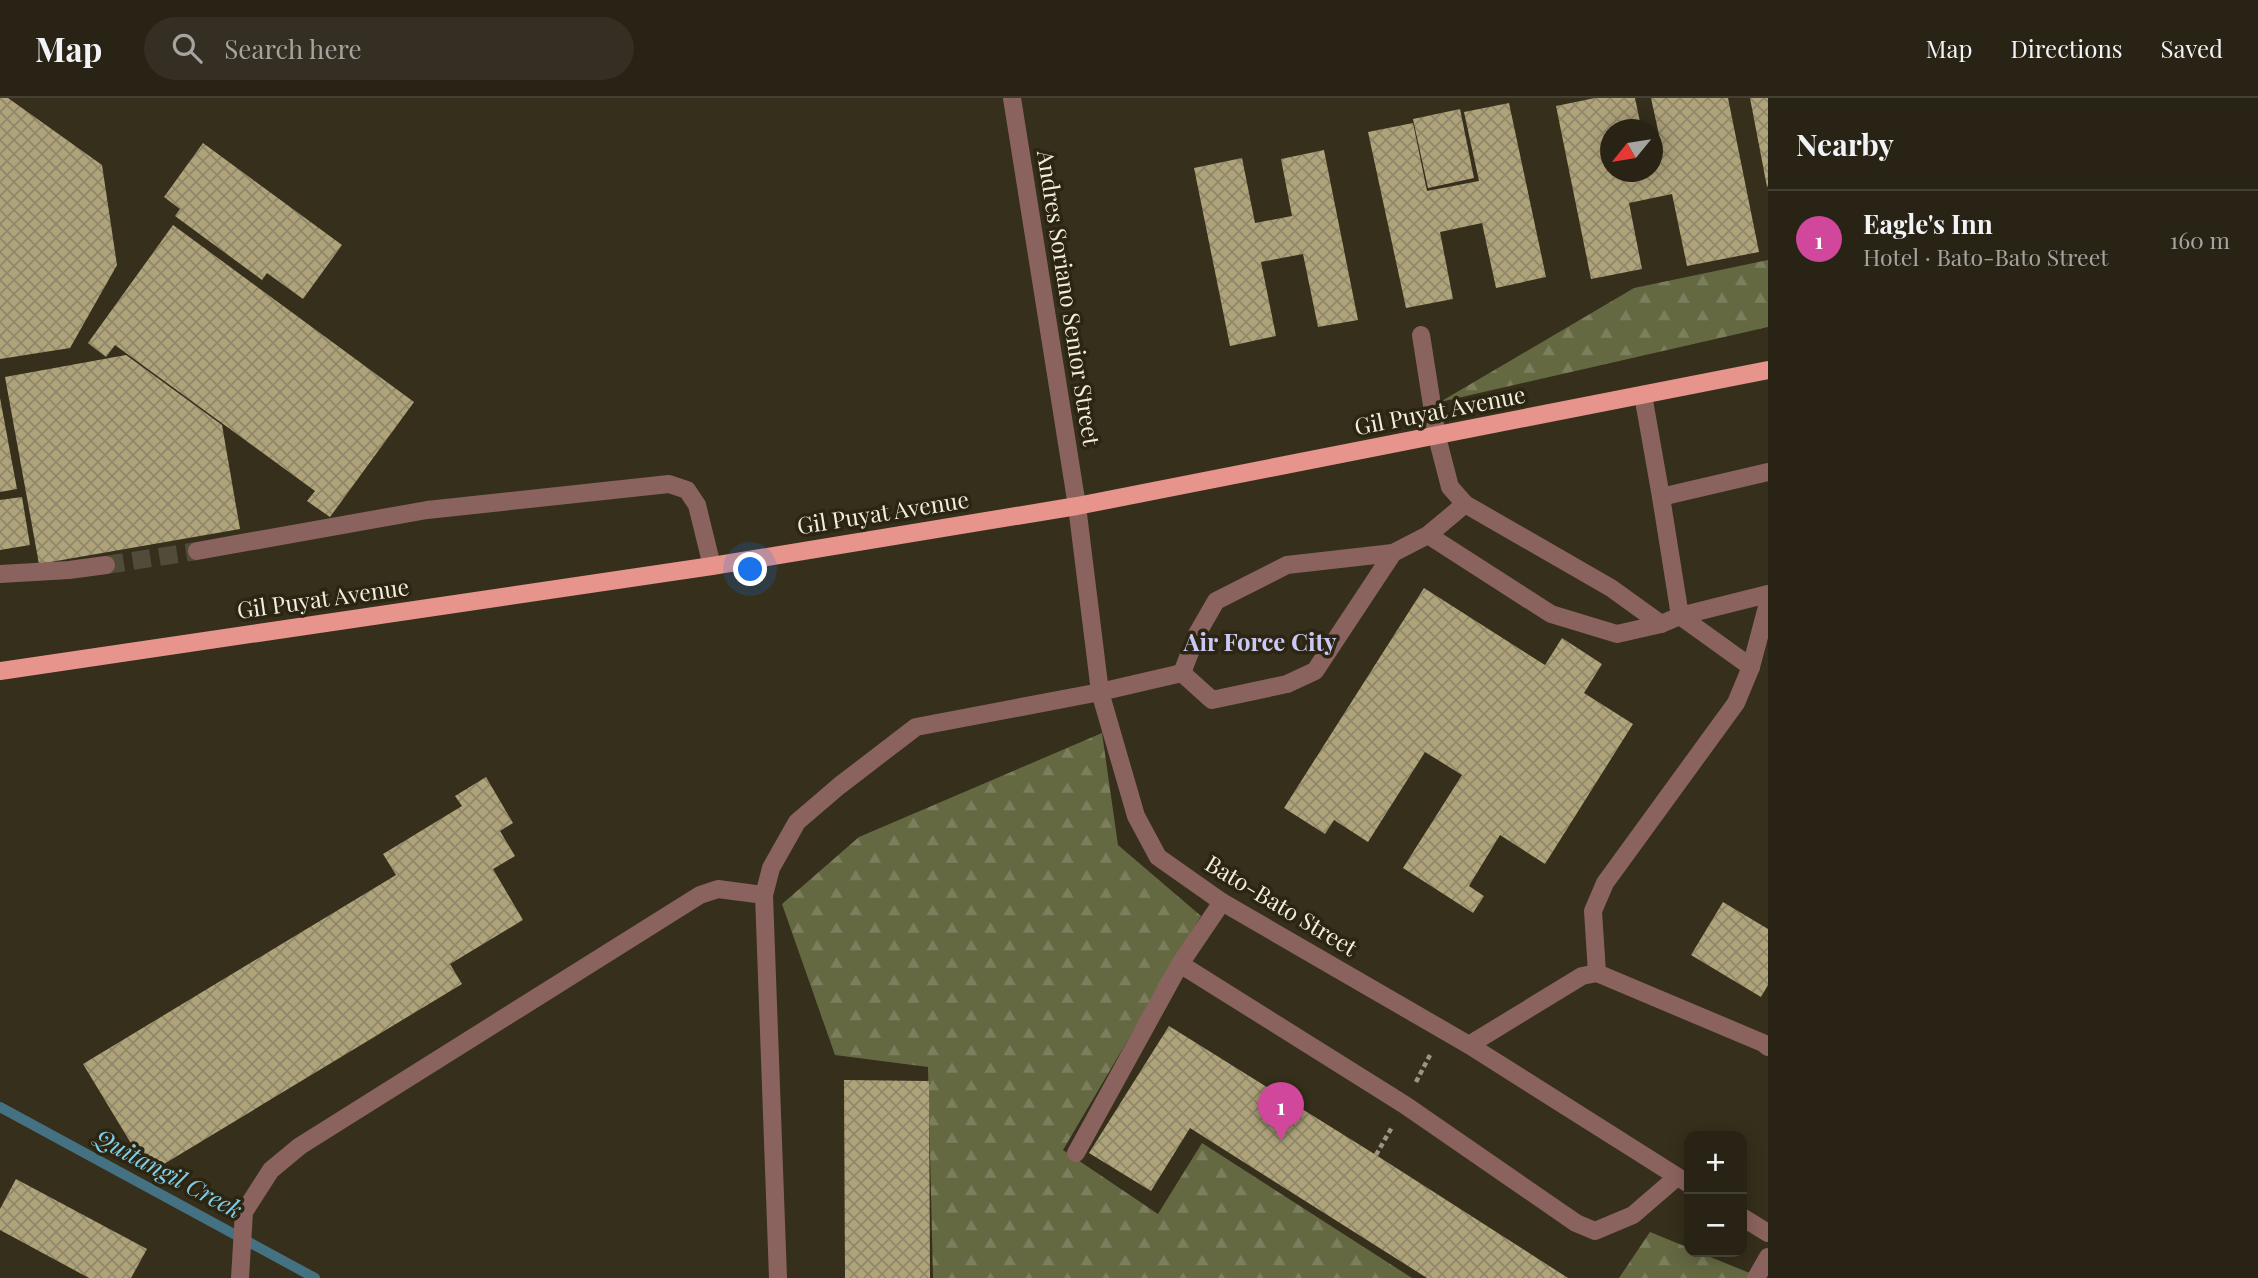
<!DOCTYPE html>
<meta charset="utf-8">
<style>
:root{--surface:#282314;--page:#342f22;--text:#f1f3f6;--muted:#a5a4a0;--line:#444034;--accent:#b2adf9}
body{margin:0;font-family:"Playfair Display",serif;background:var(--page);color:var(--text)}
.controls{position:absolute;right:21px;bottom:21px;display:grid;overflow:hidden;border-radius:14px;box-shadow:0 4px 18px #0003}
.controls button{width:63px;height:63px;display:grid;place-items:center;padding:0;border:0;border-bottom:2px solid var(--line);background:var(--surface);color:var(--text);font:35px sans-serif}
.compass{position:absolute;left:1600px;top:21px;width:63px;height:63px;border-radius:50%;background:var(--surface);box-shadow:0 4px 18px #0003;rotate:240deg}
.you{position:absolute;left:751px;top:472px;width:24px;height:24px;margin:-18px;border:5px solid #fff;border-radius:50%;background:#1a73e8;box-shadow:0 0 0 10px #1a73e833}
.badge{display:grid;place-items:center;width:46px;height:46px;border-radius:50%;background:var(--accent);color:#fff;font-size:23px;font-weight:700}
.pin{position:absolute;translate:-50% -58px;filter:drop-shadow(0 2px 4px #0008)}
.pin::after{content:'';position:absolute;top:37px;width:24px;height:21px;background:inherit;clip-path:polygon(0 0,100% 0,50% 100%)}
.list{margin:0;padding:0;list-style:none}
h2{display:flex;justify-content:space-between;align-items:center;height:91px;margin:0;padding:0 28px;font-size:30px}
h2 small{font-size:23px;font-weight:400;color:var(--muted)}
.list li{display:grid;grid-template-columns:46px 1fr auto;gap:21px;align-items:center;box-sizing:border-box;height:98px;padding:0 28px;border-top:2px solid var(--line)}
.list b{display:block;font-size:26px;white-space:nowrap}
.list p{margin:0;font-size:23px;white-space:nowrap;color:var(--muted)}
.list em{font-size:23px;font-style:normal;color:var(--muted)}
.icon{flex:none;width:38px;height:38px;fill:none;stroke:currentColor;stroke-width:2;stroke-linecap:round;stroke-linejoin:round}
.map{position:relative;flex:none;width:1768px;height:1180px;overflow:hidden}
header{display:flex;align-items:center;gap:42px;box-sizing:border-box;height:98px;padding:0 35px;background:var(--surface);border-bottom:2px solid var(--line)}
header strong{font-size:33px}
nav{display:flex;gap:38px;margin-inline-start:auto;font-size:24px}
.search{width:490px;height:63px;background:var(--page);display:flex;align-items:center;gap:18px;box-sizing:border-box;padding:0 24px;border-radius:38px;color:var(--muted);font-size:26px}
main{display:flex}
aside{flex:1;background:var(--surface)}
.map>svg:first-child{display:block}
.forest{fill:url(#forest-firs)}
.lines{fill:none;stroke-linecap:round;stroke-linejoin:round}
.stream{stroke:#447283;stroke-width:10}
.building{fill:url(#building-cross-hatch)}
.minor-tunnel{stroke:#514c39;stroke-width:18;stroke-dasharray:18 9;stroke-linecap:butt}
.path{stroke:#9a9585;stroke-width:4.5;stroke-dasharray:5 3.5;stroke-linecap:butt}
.minor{stroke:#8b635e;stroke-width:18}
.major{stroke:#e6948c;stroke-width:18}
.labels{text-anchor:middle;stroke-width:7;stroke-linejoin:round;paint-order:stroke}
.street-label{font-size:23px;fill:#f1eee1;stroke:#2b2511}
.neighbourhood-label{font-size:24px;font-weight:bold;fill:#cac8f4;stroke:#2b2511}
.water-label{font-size:24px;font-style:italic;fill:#7fceea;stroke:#2b2511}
</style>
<header>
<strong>Map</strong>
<div class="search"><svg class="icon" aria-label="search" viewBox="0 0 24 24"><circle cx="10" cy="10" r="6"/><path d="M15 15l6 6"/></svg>Search here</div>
<nav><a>Map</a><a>Directions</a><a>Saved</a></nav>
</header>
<main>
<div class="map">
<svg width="1768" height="1180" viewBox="0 0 1768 1180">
<defs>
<pattern id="forest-firs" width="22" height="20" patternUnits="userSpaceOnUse" patternTransform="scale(1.75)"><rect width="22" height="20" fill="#656942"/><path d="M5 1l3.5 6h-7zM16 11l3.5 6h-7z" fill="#7c7f5d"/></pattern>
<pattern id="building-cross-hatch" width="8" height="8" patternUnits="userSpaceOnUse" patternTransform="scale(1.75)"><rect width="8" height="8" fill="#afa37a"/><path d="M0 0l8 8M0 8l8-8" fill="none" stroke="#90876a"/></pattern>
</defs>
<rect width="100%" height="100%" fill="#352f1b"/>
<g class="forest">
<path d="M1768 162V229L1440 304 1634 190Z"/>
<path d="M1102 635 1118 747 1201 818 1063 1052 1158 1116 1202 1045 1412 1180H933L928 969 835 957 782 806 859 739Z"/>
<path d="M1650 1134 1689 1150V1154H1698L1762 1180H1619Z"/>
</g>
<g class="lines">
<path class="stream" d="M0 1009 315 1180"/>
</g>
<g class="building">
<path d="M0 0H8L102 67 117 167 70 250 0 261Z"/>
<path d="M1595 0H1635L1640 24 1612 29 1613 32H1610V74H1652V38L1659 37 1651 0H1728L1759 154 1687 168 1672 96 1629 105 1642 171 1591 181 1556 8Z"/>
<path d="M1750 0H1768V88L1767 89Z"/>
<path d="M1509 5 1546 179 1496 190 1482 125 1440 134 1453 201 1406 210 1368 34 1413 25 1427 93 1479 83 1464 14Z"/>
<path d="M1460 11 1474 80 1428 90 1413 21Z"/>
<path d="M203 45 342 147 303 201 267 175 262 182 175 118 180 111 164 99Z"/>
<path d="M1324 52 1358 222 1318 229 1303 156 1261 164 1276 238 1230 248 1194 70 1242 60 1255 125 1292 118 1281 61Z"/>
<path d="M173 127 414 304 330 419 307 403 315 393 115 247 106 259 88 245Z"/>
<path d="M126 257 222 327 240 431 39 466 5 279Z"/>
<path d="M0 300 17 391 0 394Z"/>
<path d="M22 399 30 447 0 452V402Z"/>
<path d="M1424 490 1545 567 1562 540 1602 566 1584 595 1633 626 1545 766 1500 737 1469 788 1484 798 1473 815 1403 770 1462 677 1425 654 1368 744 1334 722 1325 736 1284 710Z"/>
<path d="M486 679 513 725 500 733 515 758 493 771 523 822 450 866 462 886 149 1075 83 966 396 777 383 756 462 708 455 698Z"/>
<path d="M1723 804 1768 831V887L1761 899 1691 857Z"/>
<path d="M1169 928 1376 1057 1568 1180H1427L1190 1030 1151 1093 1089 1055Z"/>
<path d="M844 982 929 983 930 1180H845Z"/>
<path d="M16 1081 147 1151 131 1180H89L0 1132V1111Z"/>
</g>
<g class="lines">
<path class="minor-tunnel" d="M106 467 197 453"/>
<g class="path">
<path d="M1416 984 1431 955"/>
<path d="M1376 1057 1392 1029"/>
</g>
<g class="minor">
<path d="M1012 0 1077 408 1100 594 1136 718 1158 759 1222 804 1469 947 1689 1086"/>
<path d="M1421 237 1437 339 1450 389 1465 406 1611 490 1661 526"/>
<path d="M1643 297 1661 399"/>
<path d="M1768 374 1661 399 1680 518 1768 496"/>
<path d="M1428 437 1551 516 1617 536 1661 526 1680 518 1751 569"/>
<path d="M197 453 427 412 669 386 687 392 697 407 712 468"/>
<path d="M0 476 69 472 106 467"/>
<path d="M1768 505 1751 569 1736 605 1605 785 1593 813 1597 875 1763 945 1768 949"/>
<path d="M1182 575 1197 536 1216 503 1287 467 1393 455"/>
<path d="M1180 866 1405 1007 1576 1125 1595 1133 1633 1117 1677 1079"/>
<path d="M1469 947 1582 878 1597 875"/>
<path d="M1076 1055 1180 866 1222 804"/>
<path d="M1742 1119 1768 1135"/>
<path d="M240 1180 244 1114 271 1072 300 1048 700 797 718 791 764 797"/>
<path d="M778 1180 764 797 771 770 797 724 839 688 916 629 1100 594 1182 575 1212 602 1287 586 1315 573 1393 455 1428 437 1465 406"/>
<path d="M1756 1180 1768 1159"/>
</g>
<path class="major" d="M0 573 712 468 1077 408 1768 272"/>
</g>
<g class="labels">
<g class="street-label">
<text transform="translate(1068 200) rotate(81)" y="8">Andres Soriano Senior Street</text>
<text transform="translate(1440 313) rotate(-11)" y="8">Gil Puyat Avenue</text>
<text transform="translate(883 415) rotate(-9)" y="8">Gil Puyat Avenue</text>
<text transform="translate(323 501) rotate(-8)" y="8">Gil Puyat Avenue</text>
<text transform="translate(1281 808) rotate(31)" y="8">Bato-Bato Street</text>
</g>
<g class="neighbourhood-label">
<text x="1260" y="553">Air Force City</text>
</g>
<g class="water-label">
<text transform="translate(168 1076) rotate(28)" y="8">Quitangil Creek</text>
</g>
</g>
</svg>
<div class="controls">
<button>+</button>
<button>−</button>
</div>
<svg class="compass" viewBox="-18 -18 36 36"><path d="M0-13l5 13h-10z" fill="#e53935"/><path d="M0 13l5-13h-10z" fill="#a5a4a0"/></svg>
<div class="you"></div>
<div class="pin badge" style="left:1281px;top:1042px;background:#d1479c">1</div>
</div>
<aside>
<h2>Nearby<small></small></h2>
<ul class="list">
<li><span class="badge" style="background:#d1479c">1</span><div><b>Eagle's Inn</b><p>Hotel · Bato-Bato Street</p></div><em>160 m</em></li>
</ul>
</aside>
</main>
